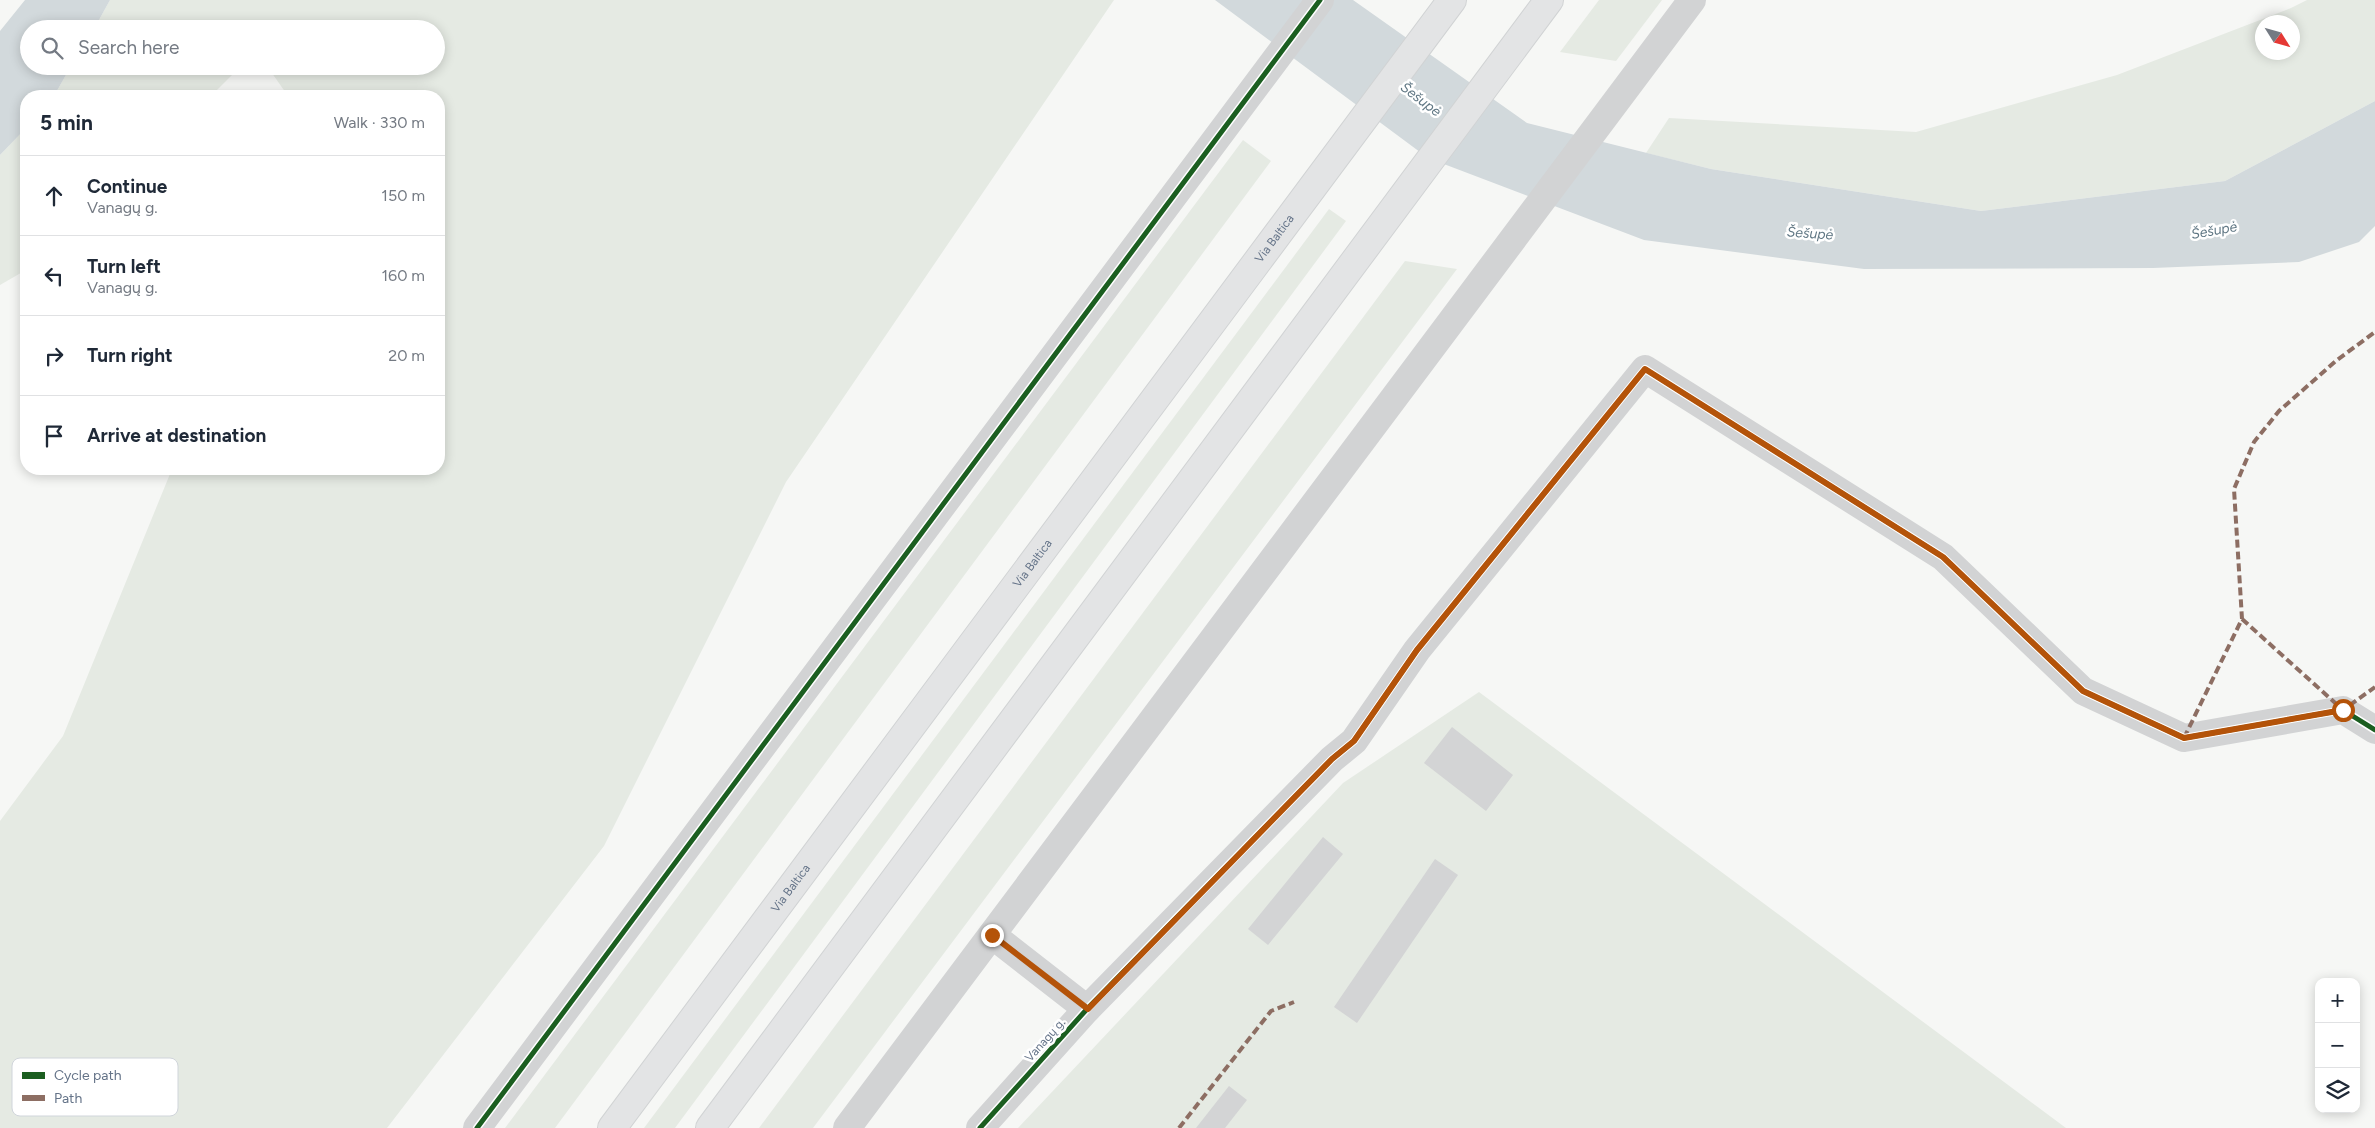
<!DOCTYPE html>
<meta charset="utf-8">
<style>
:root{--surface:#fff;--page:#f2f2f3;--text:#1f2937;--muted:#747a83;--line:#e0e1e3}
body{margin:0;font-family:Figtree,sans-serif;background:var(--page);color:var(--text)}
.controls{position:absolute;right:15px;bottom:15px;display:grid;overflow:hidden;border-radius:10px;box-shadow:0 2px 12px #0003}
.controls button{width:45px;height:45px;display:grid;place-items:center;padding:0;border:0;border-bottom:1px solid var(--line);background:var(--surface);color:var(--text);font:25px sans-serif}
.compass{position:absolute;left:2255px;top:15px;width:45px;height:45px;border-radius:50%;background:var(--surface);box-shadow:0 2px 12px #0003;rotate:127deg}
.stop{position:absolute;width:15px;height:15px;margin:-11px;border:4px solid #b45309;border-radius:50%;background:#fff}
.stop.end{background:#b45309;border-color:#fff;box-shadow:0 1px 5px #0008}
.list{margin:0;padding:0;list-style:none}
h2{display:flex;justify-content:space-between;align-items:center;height:65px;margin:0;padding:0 20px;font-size:21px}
h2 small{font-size:16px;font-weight:400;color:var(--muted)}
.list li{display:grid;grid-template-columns:32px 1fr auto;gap:15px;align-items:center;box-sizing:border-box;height:80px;padding:0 20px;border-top:1px solid var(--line)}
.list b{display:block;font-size:19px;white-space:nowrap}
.list p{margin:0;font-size:16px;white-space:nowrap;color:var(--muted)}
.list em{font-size:16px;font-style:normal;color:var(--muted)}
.icon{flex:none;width:28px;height:28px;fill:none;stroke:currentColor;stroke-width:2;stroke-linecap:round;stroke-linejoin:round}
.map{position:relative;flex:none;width:2375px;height:1128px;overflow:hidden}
.search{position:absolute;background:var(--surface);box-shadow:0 2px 12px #0003;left:20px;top:20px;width:425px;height:55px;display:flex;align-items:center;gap:12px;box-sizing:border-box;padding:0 18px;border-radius:28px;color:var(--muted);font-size:19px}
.panel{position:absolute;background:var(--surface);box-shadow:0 2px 12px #0003;left:20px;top:90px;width:425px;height:385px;border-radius:20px}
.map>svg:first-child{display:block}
.green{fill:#e5eae3;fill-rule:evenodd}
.water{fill:#d2d9dc}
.building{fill:#d3d4d5}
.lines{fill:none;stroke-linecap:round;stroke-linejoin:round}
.motorway-casing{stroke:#d1d3d4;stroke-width:30}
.minor{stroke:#d2d3d4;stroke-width:28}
.motorway{stroke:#e3e4e5;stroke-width:28}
.quiet{stroke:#8d6e63;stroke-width:4;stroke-dasharray:8 4;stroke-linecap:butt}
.cycleway-casing{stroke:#fff;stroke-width:8}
.cycleway{stroke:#1b5e20;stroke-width:5}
.route{stroke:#b45309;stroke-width:6}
.labels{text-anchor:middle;stroke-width:5;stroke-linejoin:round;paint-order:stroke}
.street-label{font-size:12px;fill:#647388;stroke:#fff}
.water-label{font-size:14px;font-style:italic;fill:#5f7683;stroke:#fff}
.key{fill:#fff;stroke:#d0d5db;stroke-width:1}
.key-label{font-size:14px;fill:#647388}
</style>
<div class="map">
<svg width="2375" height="1128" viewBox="0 0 2375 1128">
<rect width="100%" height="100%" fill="#f6f7f5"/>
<g class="green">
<path d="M110 0H1114L786 482 604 846 387 1128H0V821L63 736 172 469H439V96H288L267 66H436V29H94Z"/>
<path d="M1599 0H1662L1616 61 1560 52Z"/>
<path d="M2307 0H2375V101L2225 181 1981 211 1711 169 1646 153 1669 118 1916 132 2117 75 2291 8ZM2262 22H2292V52H2262Z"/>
<path d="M71 66H241L211 96H54Z"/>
<path d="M26 128V270L0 285V155Z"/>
<path d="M1243 140 1271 161 555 1128H505Z"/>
<path d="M1329 209 1346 221 675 1128H644Z"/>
<path d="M1405 261 1457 269 813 1128H759Z"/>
<path d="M1479 692 2066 1128H1018L1343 783Z"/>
</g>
<g class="water">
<path d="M25 0H110L94 29H29V66H71L54 96H26V128L0 155V31Z"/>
<path d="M1215 0H1353L1527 123 1711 169 1981 211 2225 181 2375 101V226L2359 242 2299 262 2153 268 1864 269 1644 240 1428 158Z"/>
</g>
<g class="building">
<path d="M1452 727 1513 775 1486 811 1424 763Z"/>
<path d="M1323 837 1343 854 1268 945 1248 929Z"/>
<path d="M1435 859 1458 875 1357 1023 1334 1007Z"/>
<path d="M1229 1086 1247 1100 1225 1128H1196Z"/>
</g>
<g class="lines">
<g class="motorway-casing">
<g id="motorway">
<path id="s1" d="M612 1128 1452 0"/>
<path d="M710 1128 1549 0"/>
</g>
</g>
<g class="minor">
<path d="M992 935 1087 1009"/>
<path d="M477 1128 1320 0"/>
<path d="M847 1128 1692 0"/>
<path d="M980 1128 1087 1009 1332 759 1354 741 1417 650 1645 369 1943 557 2083 691 2184 738 2343 710 2375 730"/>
</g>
<use href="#motorway" class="motorway"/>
<g class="quiet">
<path d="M2242 619 2343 710 2375 687"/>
<path d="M2184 738 2242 619 2234 489 2254 442 2279 411 2337 360 2375 332"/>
<path d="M1179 1128 1271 1011 1294 1002"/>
</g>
<g class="cycleway-casing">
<g id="cycleway">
<path d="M477 1128 1320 0"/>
<path d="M980 1128 1087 1009 1332 759 1354 741 1417 650 1645 369 1943 557 2083 691 2184 738 2343 710 2375 730"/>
</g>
</g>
<use href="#cycleway" class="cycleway"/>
</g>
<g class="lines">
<path class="route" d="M992 935 1088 1009 1332 759 1354 741 1417 650 1645 369 1943 557 2083 691 2184 738 2343 710"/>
</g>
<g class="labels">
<g class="street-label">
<text dy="4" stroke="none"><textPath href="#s1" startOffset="1109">Via Baltica</textPath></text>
<text dy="4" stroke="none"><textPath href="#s1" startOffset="704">Via Baltica</textPath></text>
<text dy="4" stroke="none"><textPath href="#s1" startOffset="299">Via Baltica</textPath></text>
<text transform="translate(1045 1040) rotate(-48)" y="4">Vanagų g.</text>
</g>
<g class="water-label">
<text transform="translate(1421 99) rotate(37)" y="5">Šešupė</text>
<text transform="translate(2214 230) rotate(-10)" y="5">Šešupė</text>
<text transform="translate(1810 233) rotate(4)" y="5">Šešupė</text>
</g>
</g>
<rect x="12" y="1058" width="166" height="58" rx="8" class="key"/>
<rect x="22" y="1072" width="23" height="7" fill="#1b5e20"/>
<rect x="22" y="1095" width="23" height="6" fill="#8d6e63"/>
<g class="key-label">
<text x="54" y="1080">Cycle path</text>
<text x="54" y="1103">Path</text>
</g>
</svg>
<div class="controls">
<button>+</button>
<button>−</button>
<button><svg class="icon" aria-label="layers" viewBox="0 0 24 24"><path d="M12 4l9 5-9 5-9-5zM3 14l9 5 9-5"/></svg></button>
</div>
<svg class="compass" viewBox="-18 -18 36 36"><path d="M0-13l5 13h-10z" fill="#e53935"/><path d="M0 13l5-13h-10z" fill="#747a83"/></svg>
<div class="stop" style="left:2343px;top:710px"></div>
<div class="stop end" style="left:992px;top:935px"></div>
<div class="search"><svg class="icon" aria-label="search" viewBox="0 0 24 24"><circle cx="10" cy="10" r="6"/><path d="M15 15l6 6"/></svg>Search here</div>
<section class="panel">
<h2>5 min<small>Walk · 330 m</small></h2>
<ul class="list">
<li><svg class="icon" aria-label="ahead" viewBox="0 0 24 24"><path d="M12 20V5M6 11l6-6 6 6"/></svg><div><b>Continue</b><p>Vanagų g.</p></div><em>150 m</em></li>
<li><svg class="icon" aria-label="left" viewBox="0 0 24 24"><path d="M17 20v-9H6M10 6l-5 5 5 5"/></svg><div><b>Turn left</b><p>Vanagų g.</p></div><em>160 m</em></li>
<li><svg class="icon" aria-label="right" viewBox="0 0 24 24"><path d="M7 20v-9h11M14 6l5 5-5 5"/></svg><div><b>Turn right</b></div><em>20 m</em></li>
<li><svg class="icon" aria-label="arrive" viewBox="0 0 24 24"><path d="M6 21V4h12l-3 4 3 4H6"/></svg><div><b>Arrive at destination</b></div></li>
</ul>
</section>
</div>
